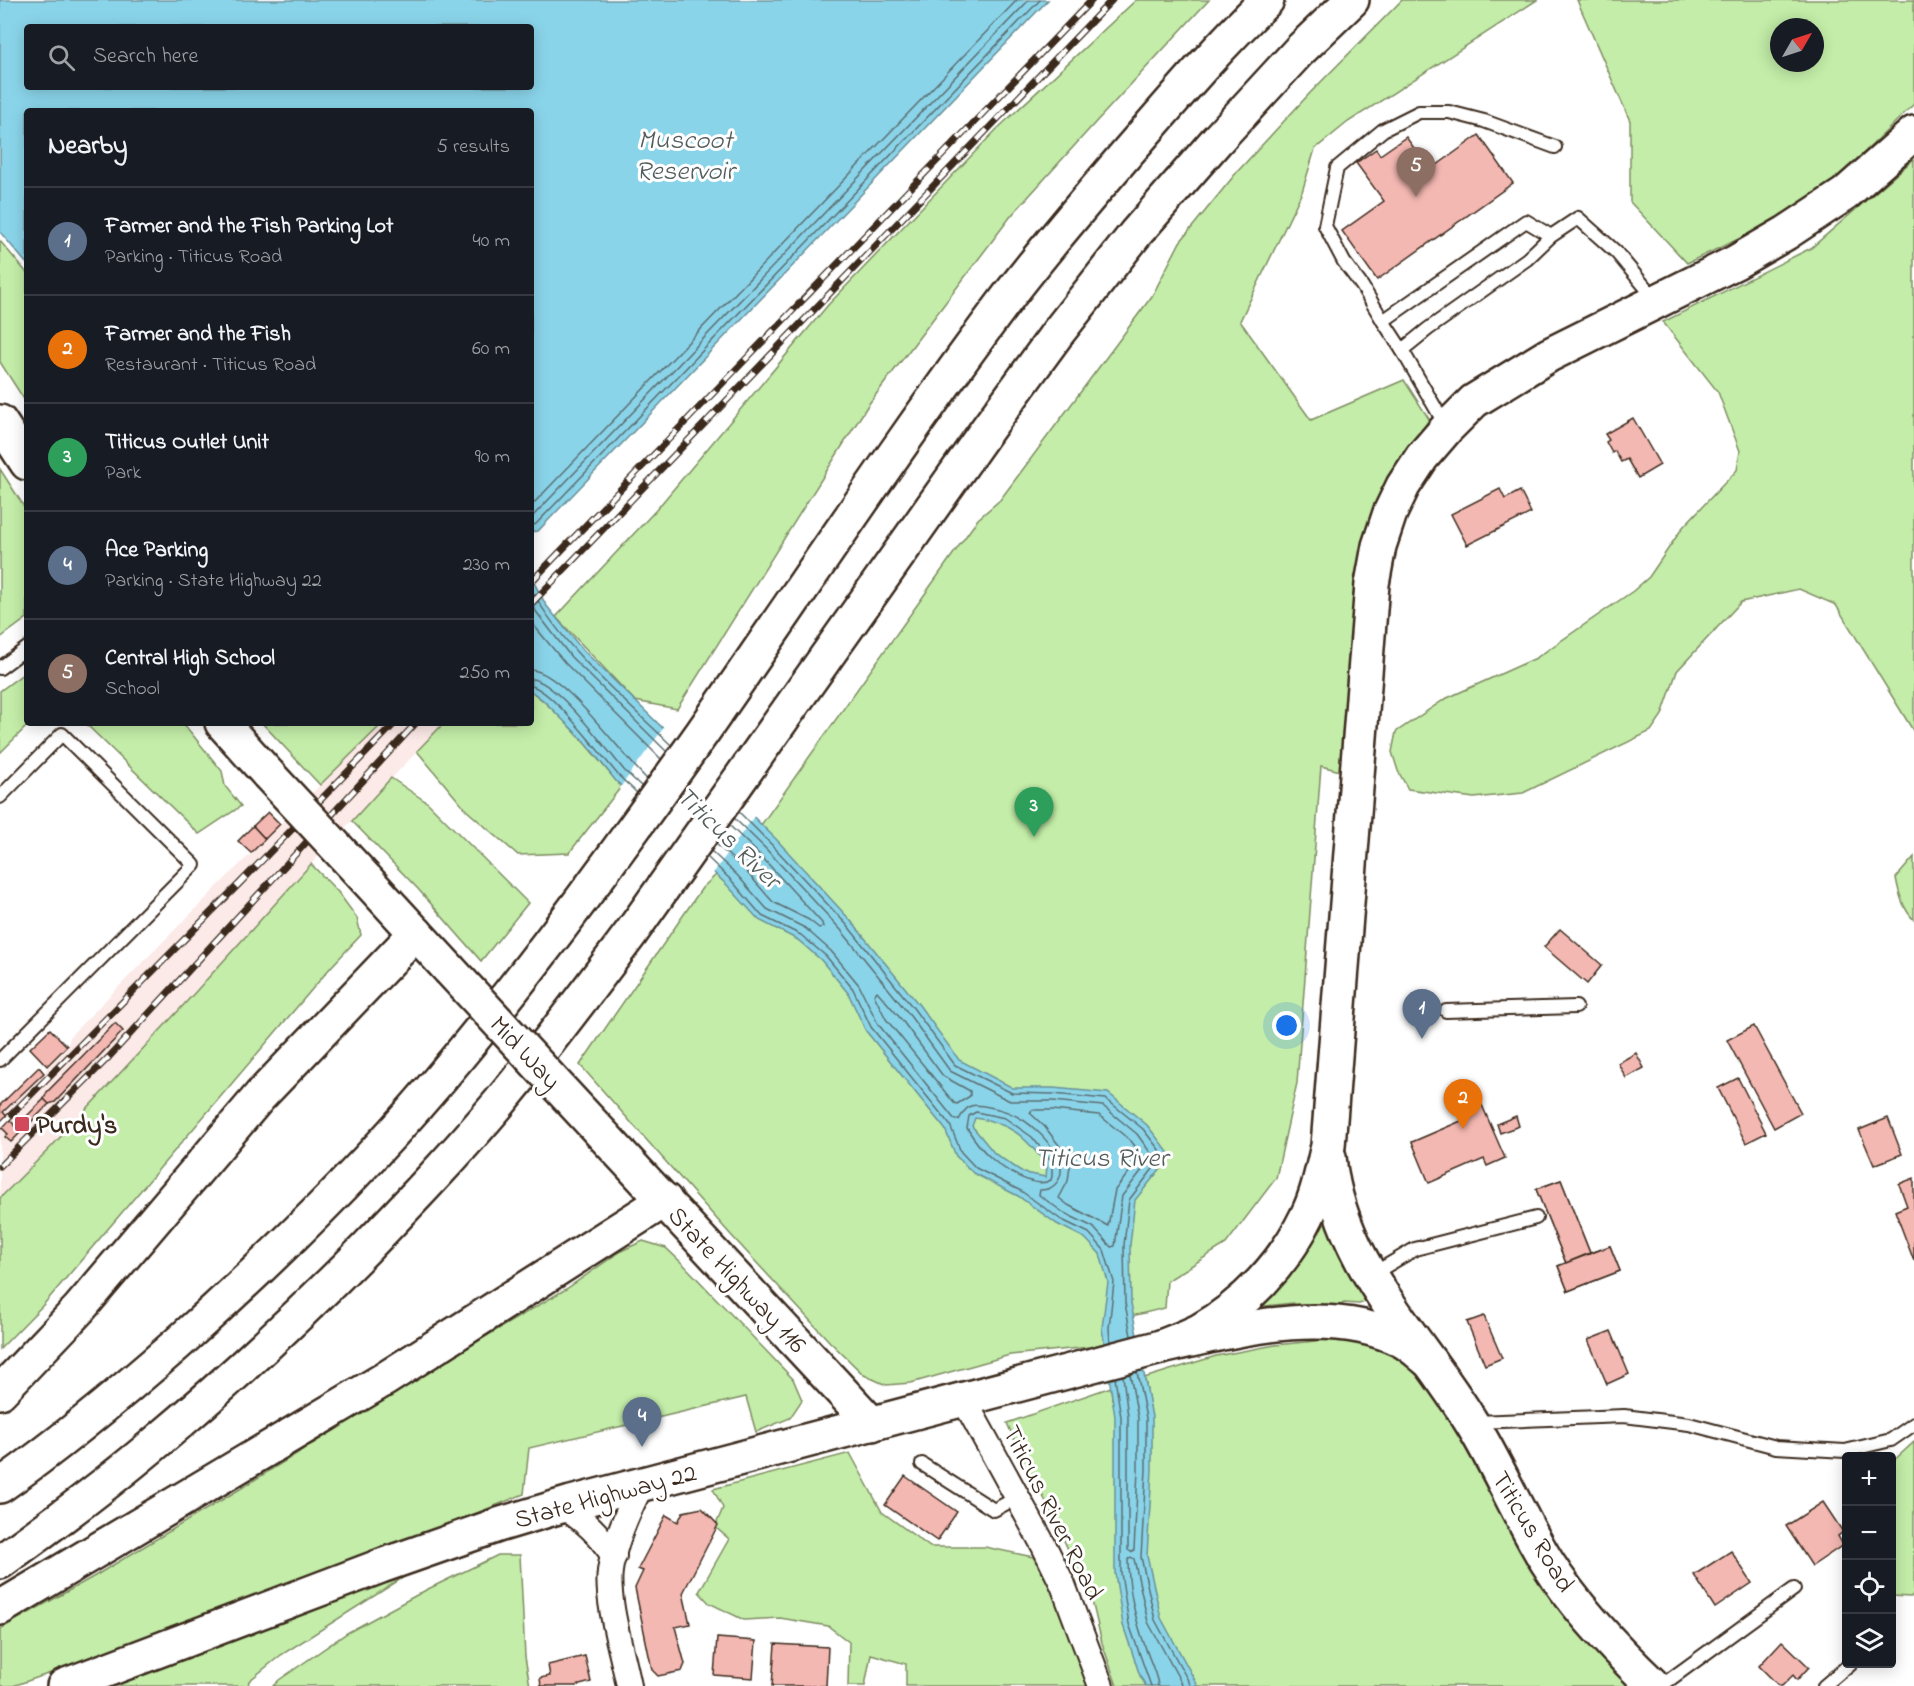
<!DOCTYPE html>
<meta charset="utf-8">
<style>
:root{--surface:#171b24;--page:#242831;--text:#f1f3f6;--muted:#9ea1a6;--line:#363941;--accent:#d1495b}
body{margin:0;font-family:"Indie Flower",sans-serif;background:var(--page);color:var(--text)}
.controls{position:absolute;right:18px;bottom:18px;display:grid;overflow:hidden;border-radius:6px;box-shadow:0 3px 15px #0003}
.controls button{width:54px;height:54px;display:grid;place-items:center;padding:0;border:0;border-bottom:2px solid var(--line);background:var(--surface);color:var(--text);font:30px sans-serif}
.compass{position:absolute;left:1770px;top:18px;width:54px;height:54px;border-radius:50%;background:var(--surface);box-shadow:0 3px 15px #0003;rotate:51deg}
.you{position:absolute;left:1287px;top:1026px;width:21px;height:21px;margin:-15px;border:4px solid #fff;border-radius:50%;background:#1a73e8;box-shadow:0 0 0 9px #1a73e833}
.badge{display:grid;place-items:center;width:39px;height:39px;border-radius:50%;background:var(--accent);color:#fff;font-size:20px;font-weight:700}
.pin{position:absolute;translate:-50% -50px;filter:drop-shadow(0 2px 3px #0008)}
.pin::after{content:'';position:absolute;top:32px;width:21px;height:18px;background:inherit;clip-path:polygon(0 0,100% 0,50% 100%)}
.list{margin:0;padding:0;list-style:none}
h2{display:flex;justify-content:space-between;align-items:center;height:78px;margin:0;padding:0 24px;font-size:26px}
h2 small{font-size:20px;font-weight:400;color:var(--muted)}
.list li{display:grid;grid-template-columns:39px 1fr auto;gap:18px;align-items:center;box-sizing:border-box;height:108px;padding:0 24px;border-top:2px solid var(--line)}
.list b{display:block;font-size:22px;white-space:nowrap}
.list p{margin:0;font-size:20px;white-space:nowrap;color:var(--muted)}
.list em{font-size:20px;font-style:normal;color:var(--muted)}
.icon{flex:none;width:33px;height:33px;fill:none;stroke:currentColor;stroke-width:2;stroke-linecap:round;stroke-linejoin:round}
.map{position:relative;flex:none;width:1914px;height:1686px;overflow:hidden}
.search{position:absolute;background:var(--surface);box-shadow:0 3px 15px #0003;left:24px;top:24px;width:510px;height:66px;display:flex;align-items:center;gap:15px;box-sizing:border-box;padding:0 21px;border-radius:6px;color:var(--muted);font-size:22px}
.panel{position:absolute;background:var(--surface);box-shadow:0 3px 15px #0003;left:24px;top:108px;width:510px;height:618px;border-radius:6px}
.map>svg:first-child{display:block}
.built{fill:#fceae8}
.green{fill:#c3eda8;stroke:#7f8c63;stroke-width:1.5;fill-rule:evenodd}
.water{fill:#8ad4ea;stroke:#6a9098;stroke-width:1.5;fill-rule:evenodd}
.pier{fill:#fff}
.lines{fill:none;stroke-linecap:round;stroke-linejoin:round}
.shore{stroke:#5b6e70;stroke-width:1.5}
.building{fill:#f4b8b2;stroke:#3b2a1e;stroke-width:1.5}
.service-casing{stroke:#3b2a1e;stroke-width:16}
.minor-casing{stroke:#3b2a1e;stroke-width:28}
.secondary-casing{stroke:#3b2a1e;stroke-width:38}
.motorway-casing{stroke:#3b2a1e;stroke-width:38}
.service{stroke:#fff;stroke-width:12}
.minor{stroke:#fff;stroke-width:24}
.secondary{stroke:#fff;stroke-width:33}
.motorway{stroke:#fff;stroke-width:33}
.rail-casing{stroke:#3b2a1e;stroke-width:7}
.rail{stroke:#fff;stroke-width:4.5;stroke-dasharray:14;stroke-linecap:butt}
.secondary-bridge-casing{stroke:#3b2a1e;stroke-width:38;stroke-linecap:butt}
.secondary-bridge{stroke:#fff;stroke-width:33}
.poi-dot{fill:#d1495b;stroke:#fff;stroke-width:2}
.labels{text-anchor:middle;stroke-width:6;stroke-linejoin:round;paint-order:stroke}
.street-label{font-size:26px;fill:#3b2a1e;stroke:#fff}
.poi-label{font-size:26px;font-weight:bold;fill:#3b2a1e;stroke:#fff;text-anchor:start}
.water-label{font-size:27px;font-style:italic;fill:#535d5b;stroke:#fff}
</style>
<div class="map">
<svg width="1914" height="1686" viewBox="0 0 1914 1686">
<rect width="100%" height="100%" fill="#fff"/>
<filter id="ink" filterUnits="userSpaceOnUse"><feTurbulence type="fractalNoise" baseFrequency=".0167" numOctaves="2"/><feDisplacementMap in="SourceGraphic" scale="12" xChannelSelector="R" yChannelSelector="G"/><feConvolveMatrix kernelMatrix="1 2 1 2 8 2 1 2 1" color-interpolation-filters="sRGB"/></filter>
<g filter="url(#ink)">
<path class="built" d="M383 723H444L294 882 180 1009 52 1146 0 1198V1117L44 1074 47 1068 67 1048 71 1035 222 882Z"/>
<g class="green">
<path d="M1136 0H1209L1094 124 1011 216 868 405 677 709 635 701 556 617 656 510 828 305 997 129Z"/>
<path d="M1402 0H1537L1348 122 1315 149 1302 192 1240 321 1311 420 1404 380 1429 419 1420 435 1359 566 1351 635 1340 771 1321 766 1297 1083 1276 1178 1226 1244 1167 1281 1165 1308 1103 1323 1105 1343 1090 1347 1010 1355 911 1383 886 1385 864 1375 829 1341 731 1235 580 1065 702 888 716 875 722 880 978 519 1000 500 1152 296 1180 242 1237 172 1310 93Z"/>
<path d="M1577 0H1914V104L1865 152 1818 195 1762 228 1687 263 1630 202V121ZM1779 27H1815V63H1779Z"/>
<path d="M1914 159V732L1836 605 1799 589 1741 602 1677 671 1662 715 1651 731 1523 793 1474 798 1408 789 1398 771 1392 752 1396 732 1445 699 1536 658 1633 591 1649 577 1683 527 1737 470 1740 451 1718 392 1663 322 1811 248Z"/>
<path d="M0 241 27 273V404L0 362Z"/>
<path d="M0 469 27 511V618L0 638Z"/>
<path d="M27 671V723H30L0 753V691Z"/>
<path d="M531 691C566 718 593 753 621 787L569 853 518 855 466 810 417 751 444 723H531Z"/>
<path d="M85 723H183L222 771 225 786 241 806 199 834Z"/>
<path d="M262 723H383L320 785Z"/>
<path d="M391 778 428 803 528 903 481 961 418 889 352 821Z"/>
<path d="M1914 857V920C1903 909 1899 894 1896 878Z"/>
<path d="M311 864 338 892 357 918 361 935 331 967 44 1304 0 1349V1198L52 1146 180 1009Z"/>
<path d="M1322 1218H1327L1368 1301 1359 1304 1344 1303 1308 1323 1293 1303 1265 1306 1262 1305Z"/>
<path d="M643 1241 666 1248 685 1266 793 1379 802 1400 790 1418 756 1432 746 1397 529 1448 524 1494 309 1581 146 1640 13 1686H0V1629L93 1577 240 1489 478 1341 566 1289 621 1251Z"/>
<path d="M1336 1339 1373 1343 1403 1360 1434 1394 1634 1686H1117L1102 1643 1093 1605 1049 1507 1026 1466 1007 1423 1111 1387 1112 1399 1147 1389 1144 1378 1216 1356 1275 1345Z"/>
<path d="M1914 1442V1593L1911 1597 1892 1596V1462Z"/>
<path d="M850 1453 882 1512 930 1547H985L1033 1557 1058 1601 1087 1686H906V1664L871 1654 865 1686H848L849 1642 828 1626 780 1618 744 1620 709 1603 699 1592 729 1539 715 1527 723 1508 713 1489Z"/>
<path d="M498 1555H520L525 1657 530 1686H273L279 1680 347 1633 426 1590Z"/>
<path d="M437 1556 281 1655 249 1681 248 1686H112L159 1667 284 1621Z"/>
</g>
<g class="water">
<path d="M0 0H1048L538 531 531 532V111H27V264L0 232ZM27 27H531V87H27Z"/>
<path d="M531 577 546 605 581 648 776 839 851 921 919 1005 959 1060 1013 1088H1053L1108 1093 1147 1125 1168 1152 1161 1168 1135 1200 1130 1245 1131 1303 1152 1417V1470L1147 1556 1161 1618 1198 1686H1146L1140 1676 1123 1625 1115 1573V1417L1102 1328 1108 1282 1100 1254 1085 1238 1057 1224 1018 1196 973 1173 956 1156 945 1129 866 1031 848 993 821 960 798 940 759 920 727 885 616 781 584 741 544 701 531 691ZM975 1118C1012 1123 1025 1137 1047 1165L1046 1177 1024 1173 995 1154 972 1126Z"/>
</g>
<path class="pier" d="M665 726 755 815 712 875 619 789Z"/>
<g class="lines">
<g class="shore">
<path d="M531 506 1017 0"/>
<path d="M531 518 1029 0"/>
<path d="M531 526 536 524 1040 0"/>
<path d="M531 589C563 648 623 699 671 745"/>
<path d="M531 605 571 657 667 752"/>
<path d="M531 622 565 663 661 759"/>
<path d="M531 670C563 671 622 756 647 779"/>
<path d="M531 679C556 680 607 750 624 770 630 776 636 781 642 787"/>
<path d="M531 686C552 689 604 759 620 777 625 782 631 787 637 793"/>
<path d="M739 812 771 844 847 925 914 1009 955 1065 1012 1093 1053 1094 1106 1099 1143 1129 1160 1151 1156 1165 1129 1200 1124 1245 1125 1303 1131 1336"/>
<path d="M716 844 744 869 773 902 809 920 819 928 823 927 822 923 760 855 729 825"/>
<path d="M711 851 737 875 767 909 805 928 831 951 859 985 878 1024 955 1120H959C967 1104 972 1103 989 1107 1007 1110 1024 1118 1038 1132 1044 1137 1058 1154 1060 1162 1064 1177 1056 1190 1040 1190L1039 1195 1064 1213 1093 1227 1111 1247 1115 1246 1122 1196 1149 1161 1152 1155 1137 1134 1103 1106 1053 1101H1010L950 1071 908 1013 841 930 766 849 734 818"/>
<path d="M707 857 732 881 762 916 801 935 826 956 853 989 871 1027 950 1125 961 1152 976 1168 1021 1191 1060 1219 1089 1233 1104 1250 1114 1282 1109 1328 1110 1342"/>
<path d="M877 991 901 1019 943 1076 970 1091V1096L957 1104 954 1103 886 1019 874 995Z"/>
<path d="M1052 1110 1099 1115 1131 1141 1141 1154V1157L1115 1190 1108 1226 1068 1205 1059 1198 1068 1181 1070 1166 1068 1157 1045 1127 1030 1113 1032 1110Z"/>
<path d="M976 1112 1005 1118 1032 1137 1052 1162V1176L1051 1180C1035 1190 1003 1169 991 1158 982 1150 973 1138 967 1128L969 1116Z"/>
<path d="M1137 1372 1146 1418V1470L1141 1557 1155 1620 1191 1686"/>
<path d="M1123 1376 1128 1417V1550L1131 1552 1134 1550 1138 1470V1418L1130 1374"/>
<path d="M1115 1378 1121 1417V1573L1129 1624 1151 1686"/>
<path d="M1158 1686C1158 1677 1148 1657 1145 1646 1135 1618 1128 1588 1128 1559L1131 1557 1134 1559 1148 1622 1183 1686"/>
</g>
</g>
<g class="building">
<path d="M1479 135 1513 183 1377 280 1342 231 1384 201 1356 163 1376 149 1380 155 1406 137 1430 170Z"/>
<path d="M1633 418 1660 465 1638 478 1627 459 1621 462 1615 451 1612 453 1606 442 1609 440 1605 434Z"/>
<path d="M1500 489 1505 499 1520 491 1531 513 1467 545 1451 514Z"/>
<path d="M268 812 280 824 265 839 253 826Z"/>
<path d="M253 826 265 839 251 853 238 841Z"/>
<path d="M1560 929 1602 965 1587 984 1544 947Z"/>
<path d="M115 1023 123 1031 55 1102 49 1104 46 1102 44 1099 47 1092Z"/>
<path d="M1754 1026 1801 1113 1774 1128 1727 1040Z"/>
<path d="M50 1029 67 1046 47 1066 30 1048Z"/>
<path d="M1636 1053 1644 1068 1626 1078 1618 1063Z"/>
<path d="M39 1067 44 1073 3 1112 16 1127 44 1099 49 1104 11 1142 5 1137 8 1134 0 1126V1105Z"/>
<path d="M1738 1078 1766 1133 1746 1143 1718 1088Z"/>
<path d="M1475 1089 1505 1158 1487 1166 1484 1159 1429 1183 1412 1142 1468 1118 1458 1096Z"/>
<path d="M1516 1116 1519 1126 1500 1133 1497 1124Z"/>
<path d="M1888 1118 1902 1154 1874 1165 1859 1130Z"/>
<path d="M1914 1178V1261L1895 1211 1907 1206 1899 1184Z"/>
<path d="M1561 1180 1590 1253 1610 1246 1620 1271 1568 1291 1558 1266 1566 1263 1536 1189Z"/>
<path d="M1561 1180 1590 1253 1566 1263 1536 1189Z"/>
<path d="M1610 1246 1620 1271 1568 1291 1558 1266Z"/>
<path d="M1484 1316 1502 1358 1485 1365 1467 1322Z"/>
<path d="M1611 1331 1629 1374 1607 1384 1588 1340Z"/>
<path d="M905 1476 957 1512 937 1541 885 1505Z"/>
<path d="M1823 1502 1843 1532 1838 1536 1843 1545 1812 1566 1786 1526Z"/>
<path d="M702 1508 718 1525 683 1593 690 1624 675 1627 685 1664 682 1671 658 1676 652 1670 635 1588 643 1571 638 1569 666 1515 678 1522 683 1512Z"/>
<path d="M1731 1551 1752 1583 1715 1608 1694 1575Z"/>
<path d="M717 1638 756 1641 753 1678 714 1675Z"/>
<path d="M1782 1641 1809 1667 1797 1680 1793 1675 1782 1686H1779L1759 1666Z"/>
<path d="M775 1644 828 1647 826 1686H772Z"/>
<path d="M585 1656 591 1682 576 1686H541L540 1678 550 1676 548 1665Z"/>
</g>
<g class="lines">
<g class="service-casing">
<g id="service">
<path d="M1383 321 1362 286 1344 262 1325 226 1337 168 1383 130 1419 112H1449L1484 121 1555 147"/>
<path d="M1402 350 1383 321 1526 221 1551 236"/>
<path d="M1447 428 1402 350 1428 329 1527 259 1551 236 1578 218 1616 252 1656 300"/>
<path d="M0 668 27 648"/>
<path d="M0 797 62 734 194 865 0 1060"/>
<path d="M1446 1011 1576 1007"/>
<path d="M1371 1275 1415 1249 1536 1218"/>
<path d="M1476 1422 1624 1416 1689 1424 1776 1447 1845 1451 1891 1440 1914 1424"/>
<path d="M922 1464 994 1510 1018 1497"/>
<path d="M1661 1686 1794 1589"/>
<path d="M1824 1686 1850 1664"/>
</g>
</g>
<g class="minor-casing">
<g id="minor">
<path d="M964 1400 1044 1546 1063 1585 1101 1686"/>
<path d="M562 1506C587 1522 597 1532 614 1556"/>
<path d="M629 1686C623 1655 606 1601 610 1571 614 1541 628 1511 642 1484"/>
</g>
</g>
<g class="secondary-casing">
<g id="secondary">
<path d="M0 422 27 463"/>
<path d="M222 723 268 774"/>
<path d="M366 879 449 969"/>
<path d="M603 1135 872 1424"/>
<path d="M1329 1157C1339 1264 1418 1335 1471 1422 1499 1467 1519 1517 1547 1562 1576 1608 1615 1649 1654 1686"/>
<path d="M1161 1347C1173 1342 1187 1337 1199 1331 1245 1305 1284 1264 1307 1216 1318 1194 1322 1170 1328 1146L1372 584 1379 546 1390 513 1403 486 1422 457 1447 428 1474 401 1549 355 1736 262 1786 233 1845 194 1914 133"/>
<path d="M64 1686 381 1566 498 1525 571 1503 1161 1347C1235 1330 1329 1304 1401 1340 1411 1345 1421 1355 1430 1362"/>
</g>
</g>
<g class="motorway-casing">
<g id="motorway">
<path d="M0 1392 79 1309 260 1096 416 933"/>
<path d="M0 1486C62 1443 120 1394 177 1344 277 1255 374 1160 459 1056 545 952 624 843 702 733 804 587 901 439 1008 297 1052 240 1099 185 1146 131 1185 86 1224 41 1267 0"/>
<path d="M0 1562C52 1525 103 1487 152 1446 226 1384 297 1318 365 1249 411 1201 457 1153 500 1102 546 1047 588 990 631 933L988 428 1059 331 1136 233 1217 140 1299 51 1352 0"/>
<path d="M0 1608 385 1379 665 1200"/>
</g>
</g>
<use href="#service" class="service"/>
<use href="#minor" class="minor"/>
<use href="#secondary" class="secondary"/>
<use href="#motorway" class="motorway"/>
<g class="rail-casing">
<g id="rail">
<path d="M531 582 1092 0"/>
<path d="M531 604 1112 0"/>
<path d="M0 1126 240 883 395 723"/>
<path d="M0 1166 109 1057 416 723"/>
</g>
</g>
<use href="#rail" class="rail"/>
<g class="secondary-bridge-casing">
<g id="secondary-bridge">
<path d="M268 774 366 879"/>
<path d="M449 969 603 1135"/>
</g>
</g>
<use href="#secondary-bridge" class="secondary-bridge"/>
</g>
</g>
<rect class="poi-dot" x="14" y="1116" width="16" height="16" rx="3"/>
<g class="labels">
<g class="street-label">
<text transform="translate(526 1052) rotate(47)" y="9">Mid Way</text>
<text transform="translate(738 1279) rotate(47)" y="9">State Highway 116</text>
<text transform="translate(605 1495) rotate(-15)" y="9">State Highway 22</text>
<text transform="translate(1054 1512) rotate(63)" y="9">Titicus River Road</text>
<text transform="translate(1534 1531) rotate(59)" y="9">Titicus Road</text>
</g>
<g class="poi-label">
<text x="36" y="1133">Purdy's</text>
</g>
<g class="water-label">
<text x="685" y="148">Muscoot<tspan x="685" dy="31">Reservoir</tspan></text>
<text transform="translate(729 837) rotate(44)" y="9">Titicus River</text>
<text x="1101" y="1166">Titicus River</text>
</g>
</g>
</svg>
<div class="controls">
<button>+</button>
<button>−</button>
<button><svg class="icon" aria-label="locate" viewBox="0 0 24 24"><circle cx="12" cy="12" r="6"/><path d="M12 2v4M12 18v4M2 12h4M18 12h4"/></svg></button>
<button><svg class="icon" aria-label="layers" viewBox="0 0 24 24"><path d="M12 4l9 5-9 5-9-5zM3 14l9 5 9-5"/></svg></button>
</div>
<svg class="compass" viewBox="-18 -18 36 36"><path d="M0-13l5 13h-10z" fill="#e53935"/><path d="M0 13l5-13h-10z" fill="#9ea1a6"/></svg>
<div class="you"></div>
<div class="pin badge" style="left:1422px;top:1039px;background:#5c6f8a">1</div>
<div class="pin badge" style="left:1463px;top:1129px;background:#e8710a">2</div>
<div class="pin badge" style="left:1034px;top:837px;background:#2e9e5b">3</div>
<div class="pin badge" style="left:642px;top:1447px;background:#5c6f8a">4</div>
<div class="pin badge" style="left:1416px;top:197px;background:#8d6e63">5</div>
<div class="search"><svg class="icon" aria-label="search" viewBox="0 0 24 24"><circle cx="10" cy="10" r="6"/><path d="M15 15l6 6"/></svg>Search here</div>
<section class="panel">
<h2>Nearby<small>5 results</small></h2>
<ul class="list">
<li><span class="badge" style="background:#5c6f8a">1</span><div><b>Farmer and the Fish Parking Lot</b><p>Parking · Titicus Road</p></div><em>40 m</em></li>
<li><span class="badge" style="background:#e8710a">2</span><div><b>Farmer and the Fish</b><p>Restaurant · Titicus Road</p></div><em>60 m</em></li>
<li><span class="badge" style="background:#2e9e5b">3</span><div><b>Titicus Outlet Unit</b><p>Park</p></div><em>90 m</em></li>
<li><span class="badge" style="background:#5c6f8a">4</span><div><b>Ace Parking</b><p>Parking · State Highway 22</p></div><em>230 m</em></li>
<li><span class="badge" style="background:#8d6e63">5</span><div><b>Central High School</b><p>School</p></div><em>250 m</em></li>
</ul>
</section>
</div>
